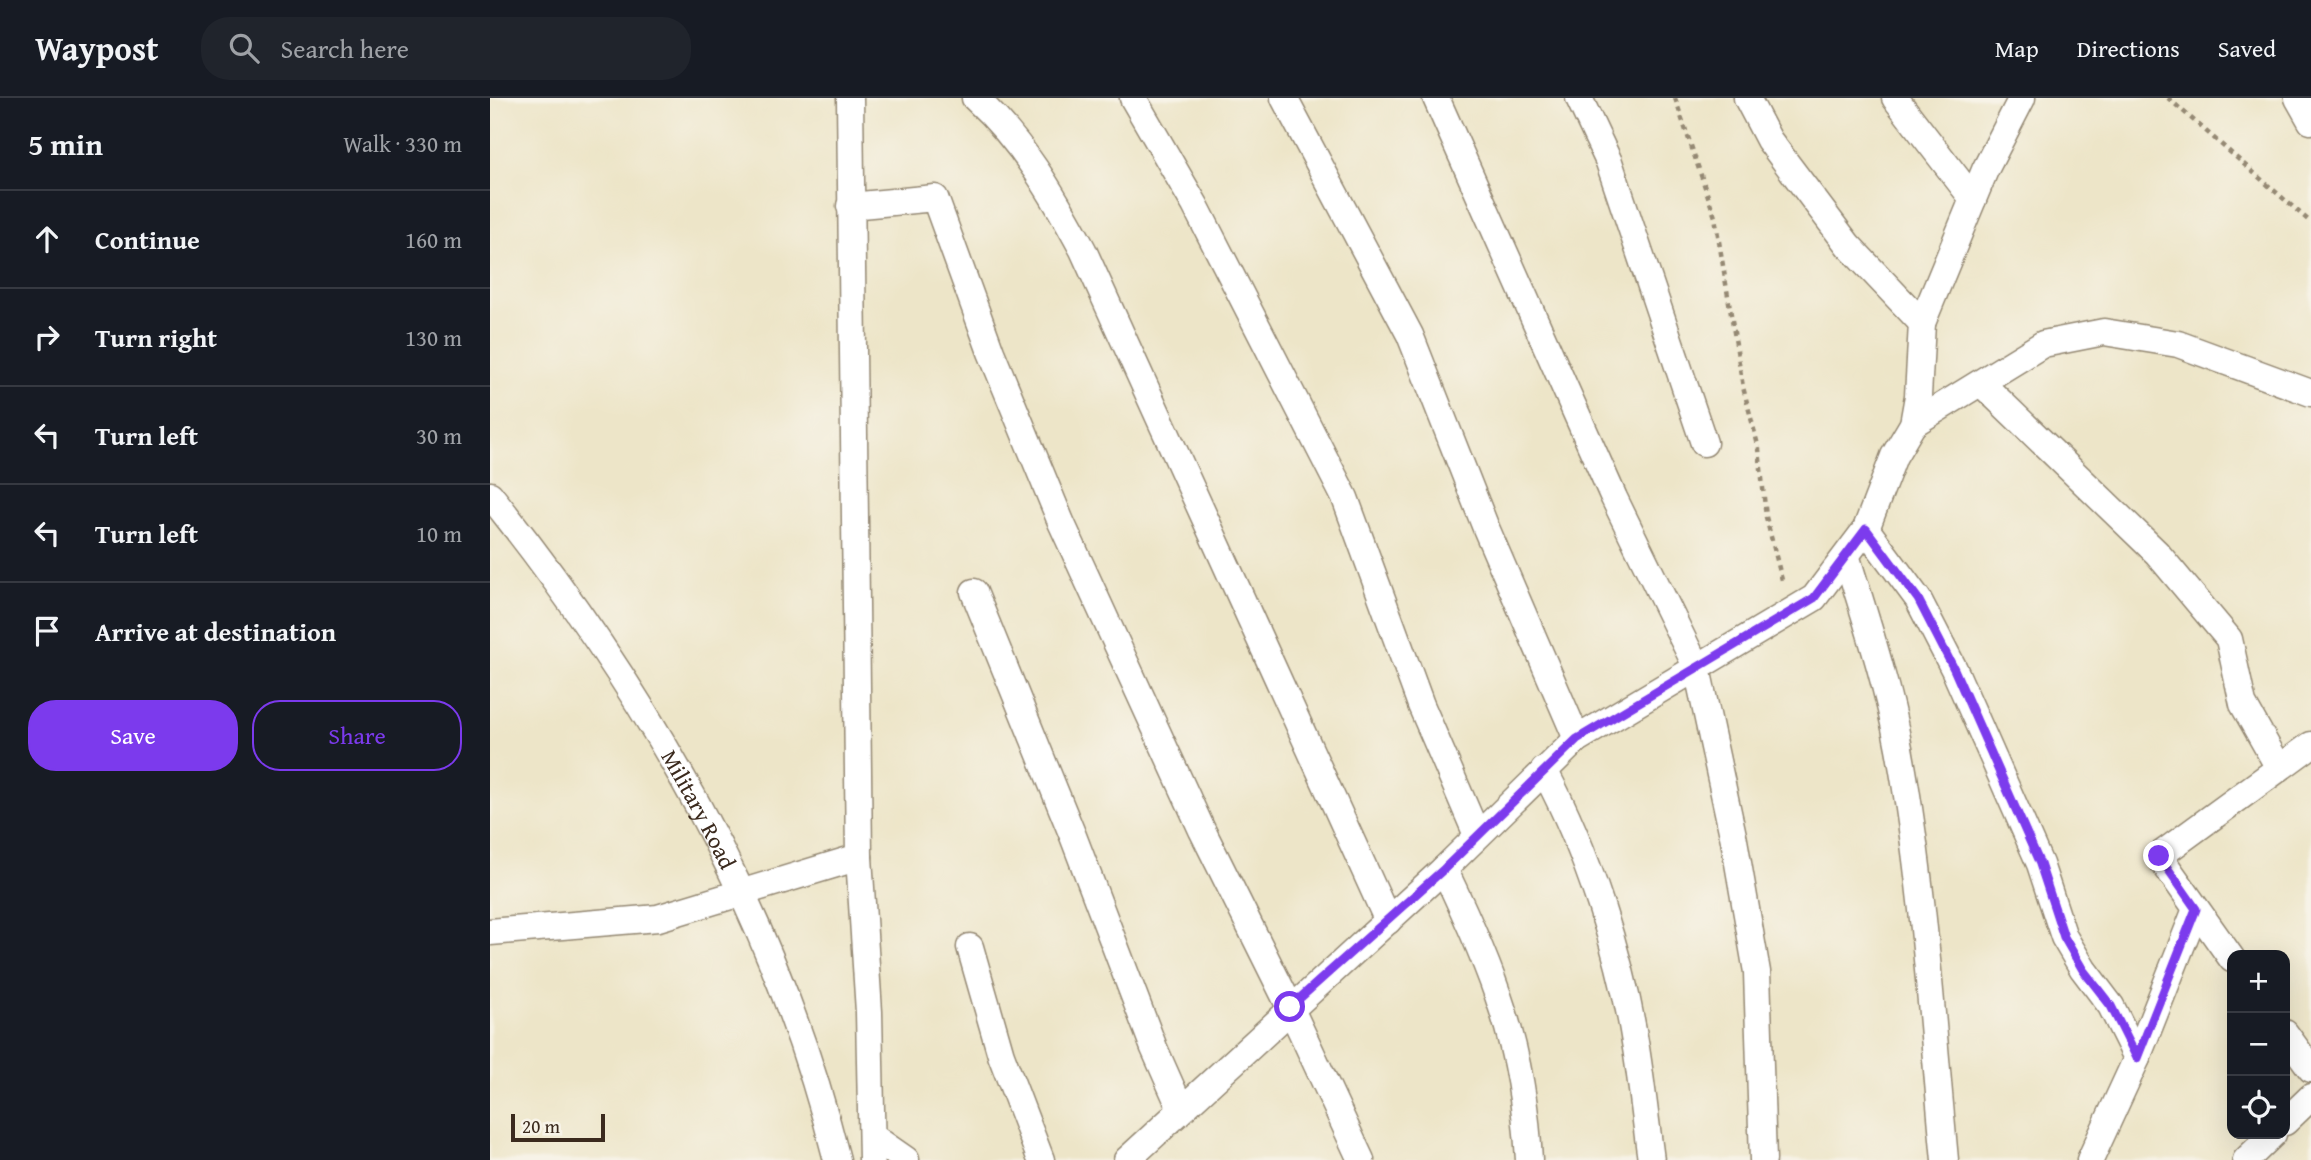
<!DOCTYPE html>
<meta charset="utf-8">
<style>
:root{--surface:#171b24;--page:#20242c;--text:#f1f3f6;--muted:#9ea1a6;--line:#363941;--accent:#7c3aed}
body{margin:0;font-family:"Gentium Book Plus",serif;background:var(--page);color:var(--text)}
.controls{position:absolute;right:21px;bottom:21px;display:grid;overflow:hidden;border-radius:14px;box-shadow:0 7px 28px #0002}
.controls button{width:63px;height:63px;display:grid;place-items:center;padding:0;border:0;border-bottom:2px solid var(--line);background:var(--surface);color:var(--text);font:35px sans-serif}
.scale{position:absolute;left:21px;bottom:18px;width:94px;box-sizing:border-box;padding-left:7px;border:4px solid #3b2a1e;border-top:0;font-size:19px;line-height:24px;white-space:nowrap;color:#3b2a1e;-webkit-text-stroke:5px #f7f3e8;paint-order:stroke}
.stop{position:absolute;width:21px;height:21px;margin:-16px;border:5px solid #7c3aed;border-radius:50%;background:#fff}
.stop.end{background:#7c3aed;border-color:#fff;box-shadow:0 2px 7px #0008}
.list{margin:0;padding:0;list-style:none}
h2{display:flex;justify-content:space-between;align-items:center;height:91px;margin:0;padding:0 28px;font-size:30px}
h2 small{font-size:23px;font-weight:400;color:var(--muted)}
.list li{display:grid;grid-template-columns:46px 1fr auto;gap:21px;align-items:center;box-sizing:border-box;height:98px;padding:0 28px;border-top:2px solid var(--line)}
.list b{display:block;font-size:26px;white-space:nowrap}
.list em{font-size:23px;font-style:normal;color:var(--muted)}
.actions{display:flex;gap:14px;padding:21px 28px}
.actions a{flex:1;padding:16px 0;border:2px solid var(--accent);border-radius:28px;text-align:center;font-size:24px;color:var(--accent)}
.actions .main{background:var(--accent);color:#fff}
.icon{flex:none;width:38px;height:38px;fill:none;stroke:currentColor;stroke-width:2;stroke-linecap:round;stroke-linejoin:round}
.map{position:relative;flex:none;width:1821px;height:1062px;overflow:hidden}
header{display:flex;align-items:center;gap:42px;box-sizing:border-box;height:98px;padding:0 35px;background:var(--surface);border-bottom:2px solid var(--line)}
header strong{font-size:33px}
nav{display:flex;gap:38px;margin-inline-start:auto;font-size:24px}
.search{width:490px;height:63px;background:var(--page);display:flex;align-items:center;gap:18px;box-sizing:border-box;padding:0 24px;border-radius:28px;color:var(--muted);font-size:26px}
main{display:flex}
aside{flex:1;background:var(--surface)}
.map>svg:first-child{display:block}
.lines{fill:none;stroke-linecap:round;stroke-linejoin:round}
.street-casing{stroke:#948873;stroke-width:29}
.path{stroke:#948873;stroke-width:4.5;stroke-dasharray:5 5;stroke-linecap:butt}
.street{stroke:#fff;stroke-width:26}
.route{stroke:#7c3aed;stroke-width:9}
.labels{text-anchor:middle;stroke-width:5;stroke-linejoin:round;paint-order:stroke}
.street-label{font-size:23px;fill:#3b2a1e;stroke:#f7f3e8}
</style>
<header>
<strong>Waypost</strong>
<div class="search"><svg class="icon" aria-label="search" viewBox="0 0 24 24"><circle cx="10" cy="10" r="6"/><path d="M15 15l6 6"/></svg>Search here</div>
<nav><a>Map</a><a>Directions</a><a>Saved</a></nav>
</header>
<main>
<aside>
<h2>5 min<small>Walk · 330 m</small></h2>
<ul class="list">
<li><svg class="icon" aria-label="ahead" viewBox="0 0 24 24"><path d="M12 20V5M6 11l6-6 6 6"/></svg><div><b>Continue</b></div><em>160 m</em></li>
<li><svg class="icon" aria-label="right" viewBox="0 0 24 24"><path d="M7 20v-9h11M14 6l5 5-5 5"/></svg><div><b>Turn right</b></div><em>130 m</em></li>
<li><svg class="icon" aria-label="left" viewBox="0 0 24 24"><path d="M17 20v-9H6M10 6l-5 5 5 5"/></svg><div><b>Turn left</b></div><em>30 m</em></li>
<li><svg class="icon" aria-label="left" viewBox="0 0 24 24"><path d="M17 20v-9H6M10 6l-5 5 5 5"/></svg><div><b>Turn left</b></div><em>10 m</em></li>
<li><svg class="icon" aria-label="arrive" viewBox="0 0 24 24"><path d="M6 21V4h12l-3 4 3 4H6"/></svg><div><b>Arrive at destination</b></div></li>
</ul>
<div class="actions"><a class="main">Save</a><a>Share</a></div>
</aside>
<div class="map">
<svg width="1821" height="1062" viewBox="0 0 1821 1062">
<rect width="100%" height="100%" fill="#f7f3e8"/>
<filter id="ink" filterUnits="userSpaceOnUse"><feTurbulence type="fractalNoise" baseFrequency=".0143" numOctaves="2"/><feDisplacementMap in="SourceGraphic" scale="14" xChannelSelector="R" yChannelSelector="G"/><feConvolveMatrix kernelMatrix="1 2 1 2 8 2 1 2 1" color-interpolation-filters="sRGB"/></filter>
<filter id="wash" filterUnits="userSpaceOnUse"><feTurbulence type="fractalNoise" baseFrequency=".00686" numOctaves="4" result="noise"/><feDisplacementMap in="SourceGraphic" scale="28" xChannelSelector="R" yChannelSelector="G"/><feGaussianBlur stdDeviation="1.57" result="paint"/><feColorMatrix in="noise" values="0 0 0 0 0 0 0 0 0 0 0 0 0 0 0 0 0 1.4 0 .05"/><feComposite in="paint" operator="in"/></filter>
<g filter="url(#wash)">
<rect width="100%" height="100%" fill="#ede5c8"/>
</g>
<g filter="url(#ink)">
<g class="lines">
<g class="street-casing">
<g id="street">
<path d="M360 0 369 759 379 914 382 1062"/>
<path d="M485 0C532 43 563 96 593 152L898 823"/>
<path d="M643 0 705 107 855 400 931 607 987 737"/>
<path d="M794 0 920 237 996 430 1087 641"/>
<path d="M946 0 1124 400 1207 570 1244 742 1267 874 1273 1062"/>
<path d="M1089 0 1119 64 1214 345"/>
<path d="M1257 0 1279 42 1358 147 1432 225 1495 72 1532 0"/>
<path d="M1405 0 1483 101"/>
<path d="M1808 0 1821 23"/>
<path d="M360 108 445 100 501 254 571 424 712 732 800 909 871 1062"/>
<path d="M1491 285 1667 455 1739 541 1753 606 1788 668"/>
<path d="M1423 326 1553 246 1614 234 1688 246 1821 295"/>
<path id="s1" d="M0 397C157 593 286 817 347 1062"/>
<path d="M1376 431 1428 501 1464 571 1550 766 1574 839 1593 871 1621 908 1647 960"/>
<path d="M1357 460C1376 522 1397 585 1409 650 1434 786 1442 925 1455 1062"/>
<path d="M484 494 583 738 664 950 691 1011"/>
<path d="M1054 672C1097 752 1132 860 1146 950 1152 987 1156 1025 1161 1062"/>
<path d="M954 771C1003 873 1033 947 1039 1062"/>
<path d="M0 834 168 820 369 759"/>
<path d="M480 849 511 957 551 1062"/>
<path d="M1742 861 1669 758 1821 647"/>
<path d="M1795 935 1821 971"/>
<path d="M1795 1024 1821 999"/>
<path d="M383 1039 416 1062"/>
<path d="M637 1062 954 771 1087 641 1324 500 1376 431 1404 358 1423 326 1428 298 1432 225"/>
<path d="M1600 1062 1647 960 1706 811"/>
<path d="M1756 1062 1783 1036"/>
</g>
</g>
<g class="path">
<path d="M1185 0 1225 119 1253 289 1269 351 1276 419 1293 486"/>
<path d="M1678 0 1818 122 1821 120"/>
</g>
<use href="#street" class="street"/>
</g>
</g>
<g class="lines" filter="url(#ink)">
<path class="route" d="M800 909 954 771 1087 641 1324 500 1376 431 1428 501 1464 571 1550 766 1574 839 1593 872 1621 908 1647 960 1706 811 1669 758"/>
</g>
<g class="labels">
<g class="street-label">
<text dy="8" stroke="none"><textPath href="#s1" startOffset="378">Military Road</textPath></text>
</g>
</g>
</svg>
<div class="controls">
<button>+</button>
<button>−</button>
<button><svg class="icon" aria-label="locate" viewBox="0 0 24 24"><circle cx="12" cy="12" r="6"/><path d="M12 2v4M12 18v4M2 12h4M18 12h4"/></svg></button>
</div>
<div class="scale">20 m</div>
<div class="stop" style="left:800px;top:909px"></div>
<div class="stop end" style="left:1669px;top:758px"></div>
</div>
</main>
